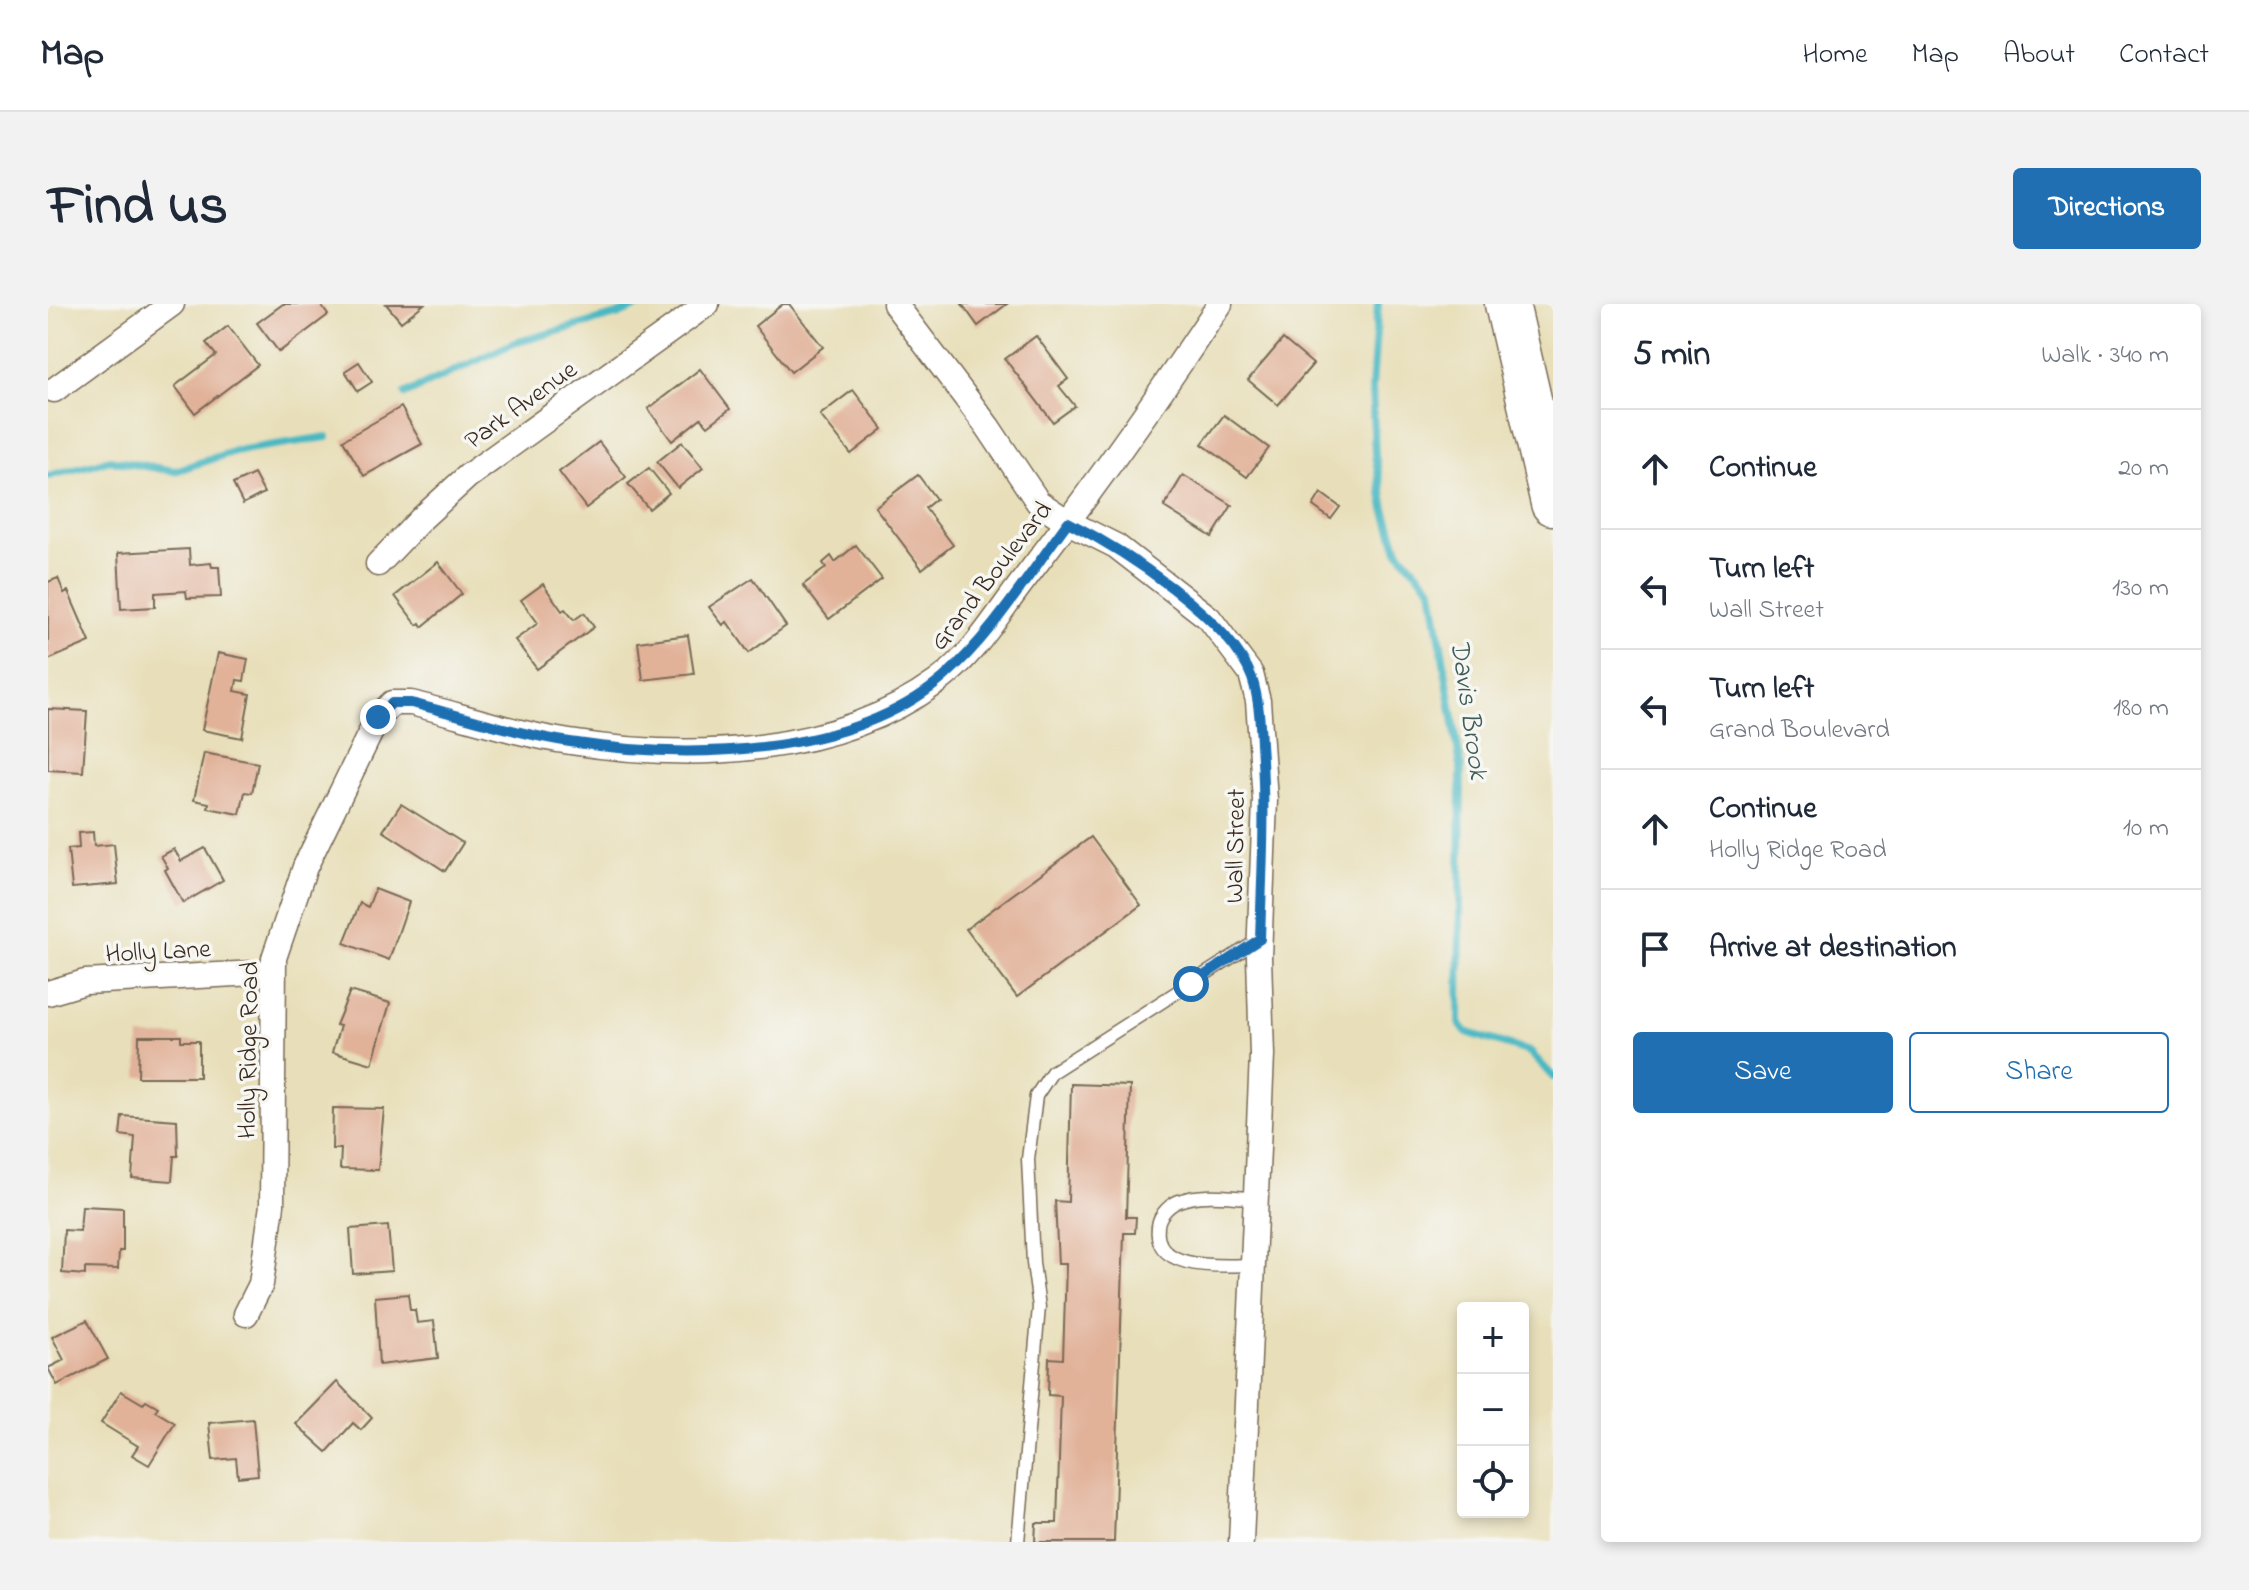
<!DOCTYPE html>
<meta charset="utf-8">
<style>
:root{--surface:#fff;--page:#f2f2f3;--text:#1f2937;--muted:#747a83;--line:#e0e1e3;--accent:#1f6fb2}
body{margin:0;font-family:"Indie Flower",sans-serif;background:var(--page);color:var(--text)}
.controls{position:absolute;right:24px;bottom:24px;display:grid;overflow:hidden;border-radius:8px;box-shadow:0 4px 12px #0003}
.controls button{width:72px;height:72px;display:grid;place-items:center;padding:0;border:0;border-bottom:2px solid var(--line);background:var(--surface);color:var(--text);font:40px sans-serif}
.stop{position:absolute;width:24px;height:24px;margin:-18px;border:6px solid #1f6fb2;border-radius:50%;background:#fff}
.stop.end{background:#1f6fb2;border-color:#fff;box-shadow:0 2px 8px #0008}
.list{margin:0;padding:0;list-style:none}
h2{display:flex;justify-content:space-between;align-items:center;height:104px;margin:0;padding:0 32px;font-size:34px}
h2 small{font-size:26px;font-weight:400;color:var(--muted)}
.list li{display:grid;grid-template-columns:52px 1fr auto;gap:24px;align-items:center;box-sizing:border-box;height:120px;padding:0 32px;border-top:2px solid var(--line)}
.list b{display:block;font-size:30px;white-space:nowrap}
.list p{margin:0;font-size:26px;white-space:nowrap;color:var(--muted)}
.list em{font-size:26px;font-style:normal;color:var(--muted)}
.actions{display:flex;gap:16px;padding:24px 32px}
.actions a{flex:1;padding:18px 0;border:2px solid var(--accent);border-radius:8px;text-align:center;font-size:28px;color:var(--accent)}
.actions .main{background:var(--accent);color:#fff}
.icon{flex:none;width:44px;height:44px;fill:none;stroke:currentColor;stroke-width:2;stroke-linecap:round;stroke-linejoin:round}
.map{position:relative;flex:none;width:1505px;height:1238px;overflow:hidden;border-radius:8px}
header{display:flex;align-items:center;gap:48px;box-sizing:border-box;height:112px;padding:0 40px;background:var(--surface);border-bottom:2px solid var(--line)}
header strong{font-size:38px}
nav{display:flex;gap:44px;margin-inline-start:auto;font-size:28px}
.intro{display:flex;align-items:center;justify-content:space-between;box-sizing:border-box;height:192px;padding:0 48px}
h1{margin:0;font-size:56px}
.button{padding:20px 36px;border-radius:8px;background:var(--accent);color:#fff;font-size:28px;font-weight:700}
main{display:flex;gap:48px;padding:0 48px}
aside{flex:1;background:var(--surface);border-radius:8px;box-shadow:0 4px 12px #0003}
.map>svg:first-child{display:block}
.lines{fill:none;stroke-linecap:round;stroke-linejoin:round}
.stream{stroke:#4ab8c2;stroke-width:8}
.building{fill:#e1b198}
.lane-casing{stroke:#786955;stroke-width:15}
.street-casing{stroke:#786955;stroke-width:27}
.highway-casing{stroke:#786955;stroke-width:47}
.lane{stroke:#fff;stroke-width:12}
.street{stroke:#fff;stroke-width:24}
.highway{stroke:#fff;stroke-width:44}
.route{stroke:#1f6fb2;stroke-width:10}
.labels{text-anchor:middle;stroke-width:7;stroke-linejoin:round;paint-order:stroke}
.street-label{font-size:26px;fill:#3b2a1e;stroke:#f6f6f2}
.water-label{font-size:28px;font-style:italic;fill:#405c57;stroke:#f6f6f2}
</style>
<header>
<strong>Map</strong>
<nav><a>Home</a><a>Map</a><a>About</a><a>Contact</a></nav>
</header>
<div class="intro"><h1>Find us</h1><a class="button">Directions</a></div>
<main>
<div class="map">
<svg width="1505" height="1238" viewBox="0 0 1505 1238">
<rect width="100%" height="100%" fill="#f6f6f2"/>
<filter id="ink" filterUnits="userSpaceOnUse"><feTurbulence type="fractalNoise" baseFrequency=".0125" numOctaves="2"/><feDisplacementMap in="SourceGraphic" scale="16" xChannelSelector="R" yChannelSelector="G"/><feConvolveMatrix kernelMatrix="1 2 1 2 8 2 1 2 1" color-interpolation-filters="sRGB"/></filter>
<filter id="wash" filterUnits="userSpaceOnUse"><feTurbulence type="fractalNoise" baseFrequency=".006" numOctaves="4" result="noise"/><feDisplacementMap in="SourceGraphic" scale="32" xChannelSelector="R" yChannelSelector="G"/><feGaussianBlur stdDeviation="1.8" result="paint"/><feColorMatrix in="noise" values="0 0 0 0 0 0 0 0 0 0 0 0 0 0 0 0 0 1.4 0 .05"/><feComposite in="paint" operator="in"/></filter>
<g filter="url(#wash)">
<rect width="100%" height="100%" fill="#e8dfba"/>
<g class="lines">
<g class="stream">
<path d="M1330 0 1324 83 1327 151 1337 205 1350 246 1384 285 1413 463 1411 719 1418 728 1482 748 1505 773"/>
<path d="M357 90 466 39 569 11 595 0"/>
<path d="M0 172 61 156 127 167 187 147 279 133"/>
</g>
</g>
<g id="blocks">
<g class="building">
<path d="M235 0H272L280 11 231 48 209 19Z"/>
<path d="M338 0H376L353 18Z"/>
<path d="M735 0H741L775 43 743 68 707 22Z"/>
<path d="M914 0H959L930 22Z"/>
<path d="M180 22 210 61 147 109 127 82 168 51 158 39Z"/>
<path d="M988 32 1020 75 1011 82 1027 102 1005 118 957 55Z"/>
<path d="M1235 35 1265 60 1230 101 1200 76Z"/>
<path d="M311 58 324 78 310 87 297 67Z"/>
<path d="M652 65 682 105 660 122 653 114 624 137 600 105Z"/>
<path d="M805 86 835 125 803 150 772 111Z"/>
<path d="M353 103 374 140 316 172 295 136Z"/>
<path d="M1176 111 1221 144 1199 173 1154 140Z"/>
<path d="M551 138 578 173 538 204 511 168Z"/>
<path d="M634 138 655 164 630 184 609 158Z"/>
<path d="M601 164 621 189 601 205 580 180Z"/>
<path d="M206 170 216 189 195 200 185 180Z"/>
<path d="M870 171 888 195 877 204 905 241 874 265 827 203Z"/>
<path d="M1135 171 1184 201 1164 233 1116 203Z"/>
<path d="M1273 189 1292 203 1283 215 1265 202Z"/>
<path d="M808 241 834 275 781 315 755 281 778 264 775 259 783 252 787 258Z"/>
<path d="M141 245 142 261 163 259 164 263H171L173 293 139 294 138 287 107 289V303L73 305 70 249Z"/>
<path d="M390 258 414 290 374 323 372 319 369 321 347 292Z"/>
<path d="M10 274 16 289 20 287 42 338 0 356V278Z"/>
<path d="M705 274 738 322 701 349 679 318 675 321 661 303Z"/>
<path d="M495 280 514 307 517 305 526 316 536 309 546 323 489 365 467 336 490 319 473 296Z"/>
<path d="M640 331 646 370 595 376 590 338Z"/>
<path d="M170 349 200 355 196 377 189 376 187 387 202 390 194 434 154 426Z"/>
<path d="M0 405 39 407 35 468 0 466Z"/>
<path d="M156 449 210 459 204 489 197 488 192 510 160 504 161 499 146 496Z"/>
<path d="M353 500 415 539 397 567 335 527Z"/>
<path d="M45 528 46 542 66 540 70 580 24 584 20 545 31 544 30 529Z"/>
<path d="M1043 533 1093 601 969 693 918 625Z"/>
<path d="M157 544 175 576 135 599 117 566 120 564 113 552 126 545 133 557Z"/>
<path d="M327 585 361 598 341 656 296 639 312 599 320 603Z"/>
<path d="M302 687 342 699 324 760 284 748 292 722 288 721Z"/>
<path d="M91 732H133V737H151V773H90Z"/>
<path d="M1023 780 1082 782 1078 913H1088L1087 929H1076L1066 1238H987L988 1219H1009L1013 1092 1000 1091 1001 1054 1015 1055 1018 960H1010L1007 897 1020 898Z"/>
<path d="M285 804 336 805 330 866 292 865 293 845H284Z"/>
<path d="M74 812 129 816 130 852H126L124 877 84 874 87 833 72 831Z"/>
<path d="M34 902 75 904V947H71L70 965 37 964V971L14 969 16 926 32 927Z"/>
<path d="M340 922 344 967 305 970 302 925Z"/>
<path d="M360 990 362 1006H367L369 1019 386 1017 390 1054 331 1061 327 993Z"/>
<path d="M39 1016 60 1055 9 1081 0 1064 16 1056 4 1033Z"/>
<path d="M289 1078 324 1114 313 1126 305 1119 279 1148 248 1120Z"/>
<path d="M73 1087 95 1100 98 1096 110 1103 107 1107 127 1119 101 1161 84 1151 90 1142 53 1119Z"/>
<path d="M205 1115 210 1171 190 1173 188 1154 165 1156 161 1119Z"/>
</g>
</g>
</g>
<g filter="url(#ink)">
<use href="#blocks" fill-opacity="0" stroke="#786955" stroke-width="2"/>
<g class="lines">
<g class="lane-casing">
<g id="lane">
<path d="M1207 961C1179 961 1104 970 1110 922 1111 910 1123 899 1134 896 1156 888 1186 894 1209 894"/>
<path d="M970 1238 991 1003 985 959 980 855 988 792 1004 768 1212 635"/>
</g>
</g>
<g class="street-casing">
<g id="street">
<path d="M847 0 940 123 990 198 1020 218 1068 242 1161 314 1203 370 1210 397 1217 496 1211 653 1214 751 1193 1238"/>
<path d="M6 86 124 0"/>
<path d="M330 260 373 215 420 172 659 0"/>
<path d="M0 689 37 678 225 668"/>
<path d="M198 1010 213 980 224 901 226 654 257 563 330 413 344 399H363C415 412 469 430 522 438 643 457 787 452 889 378 925 352 949 311 975 277 1044 187 1109 95 1172 0"/>
</g>
</g>
<g class="highway-casing">
<path id="highway" d="M1459 0 1505 199"/>
</g>
<use href="#lane" class="lane"/>
<use href="#street" class="street"/>
<use href="#highway" class="highway"/>
</g>
</g>
<g class="lines" filter="url(#ink)">
<path class="route" d="M330 413 344 399H363C415 412 469 430 522 438 638 456 801 454 895 374 944 331 981 270 1020 218 1075 246 1182 314 1204 374 1211 395 1212 417 1213 440 1218 505 1214 570 1212 635L1143 680"/>
</g>
<g class="labels">
<g class="street-label">
<text transform="translate(472 100) rotate(-36)" y="9">Park Avenue</text>
<text transform="translate(942 271) rotate(-52)" y="9">Grand Boulevard</text>
<text transform="translate(1186 542) rotate(-89)" y="9">Wall Street</text>
<text transform="translate(110 646) rotate(-3)" y="9">Holly Lane</text>
<text transform="translate(199 746) rotate(-89)" y="9">Holly Ridge Road</text>
</g>
<g class="water-label">
<text transform="translate(1423 405) rotate(82)" y="10">Davis Brook</text>
</g>
</g>
</svg>
<div class="controls">
<button>+</button>
<button>−</button>
<button><svg class="icon" aria-label="locate" viewBox="0 0 24 24"><circle cx="12" cy="12" r="6"/><path d="M12 2v4M12 18v4M2 12h4M18 12h4"/></svg></button>
</div>
<div class="stop" style="left:1143px;top:680px"></div>
<div class="stop end" style="left:330px;top:413px"></div>
</div>
<aside>
<h2>5 min<small>Walk · 340 m</small></h2>
<ul class="list">
<li><svg class="icon" aria-label="ahead" viewBox="0 0 24 24"><path d="M12 20V5M6 11l6-6 6 6"/></svg><div><b>Continue</b></div><em>20 m</em></li>
<li><svg class="icon" aria-label="left" viewBox="0 0 24 24"><path d="M17 20v-9H6M10 6l-5 5 5 5"/></svg><div><b>Turn left</b><p>Wall Street</p></div><em>130 m</em></li>
<li><svg class="icon" aria-label="left" viewBox="0 0 24 24"><path d="M17 20v-9H6M10 6l-5 5 5 5"/></svg><div><b>Turn left</b><p>Grand Boulevard</p></div><em>180 m</em></li>
<li><svg class="icon" aria-label="ahead" viewBox="0 0 24 24"><path d="M12 20V5M6 11l6-6 6 6"/></svg><div><b>Continue</b><p>Holly Ridge Road</p></div><em>10 m</em></li>
<li><svg class="icon" aria-label="arrive" viewBox="0 0 24 24"><path d="M6 21V4h12l-3 4 3 4H6"/></svg><div><b>Arrive at destination</b></div></li>
</ul>
<div class="actions"><a class="main">Save</a><a>Share</a></div>
</aside>
</main>
